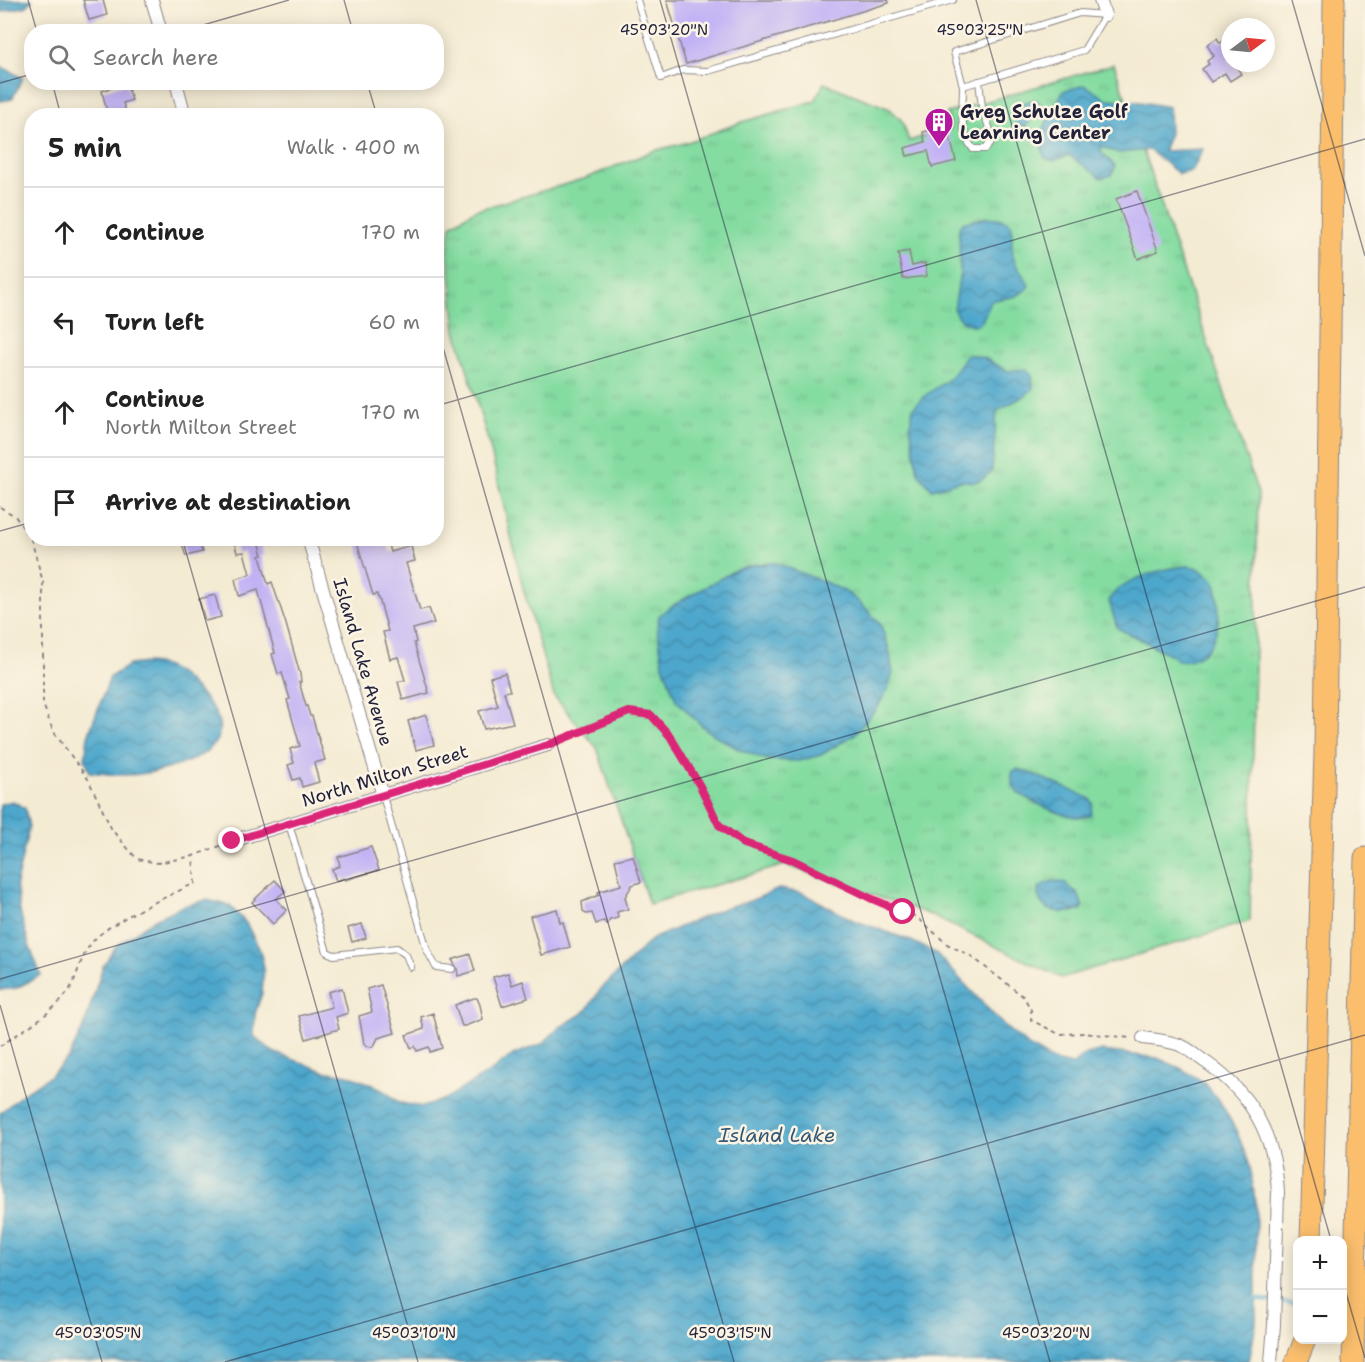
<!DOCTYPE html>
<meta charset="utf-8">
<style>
:root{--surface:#fff;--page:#f6f6f6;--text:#222;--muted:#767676;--line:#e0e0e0}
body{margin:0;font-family:"Shantell Sans",sans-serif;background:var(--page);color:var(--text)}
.controls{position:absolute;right:18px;bottom:18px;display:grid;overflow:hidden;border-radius:12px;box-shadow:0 3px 15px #0003}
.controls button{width:54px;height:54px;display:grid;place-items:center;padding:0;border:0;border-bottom:2px solid var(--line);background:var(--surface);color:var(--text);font:30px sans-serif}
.compass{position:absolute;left:1221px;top:18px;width:54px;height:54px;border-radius:50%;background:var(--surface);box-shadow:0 3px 15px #0003;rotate:74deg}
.stop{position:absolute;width:18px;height:18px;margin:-14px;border:4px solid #db2777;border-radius:50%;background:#fff}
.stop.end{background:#db2777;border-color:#fff;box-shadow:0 2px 6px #0008}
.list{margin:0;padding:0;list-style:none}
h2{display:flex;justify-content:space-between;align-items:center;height:78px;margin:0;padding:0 24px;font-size:26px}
h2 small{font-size:20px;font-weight:400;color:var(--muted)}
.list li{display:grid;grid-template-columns:39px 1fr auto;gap:18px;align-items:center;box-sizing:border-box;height:90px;padding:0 24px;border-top:2px solid var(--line)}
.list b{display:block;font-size:22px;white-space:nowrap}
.list p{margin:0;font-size:20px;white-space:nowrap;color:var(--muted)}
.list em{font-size:20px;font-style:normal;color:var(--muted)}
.icon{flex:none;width:33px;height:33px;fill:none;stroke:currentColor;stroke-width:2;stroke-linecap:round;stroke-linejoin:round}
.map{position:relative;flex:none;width:1365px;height:1362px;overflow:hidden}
.search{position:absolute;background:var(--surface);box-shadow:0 3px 15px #0003;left:24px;top:24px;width:420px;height:66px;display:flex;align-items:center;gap:15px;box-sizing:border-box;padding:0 21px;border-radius:24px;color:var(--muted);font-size:22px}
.panel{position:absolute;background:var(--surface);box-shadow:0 3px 15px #0003;left:24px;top:108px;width:420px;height:438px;border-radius:24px}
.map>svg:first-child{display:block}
.grass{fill:url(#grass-tufts);stroke:#537f6e;stroke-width:1.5}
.water{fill:url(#water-waves);stroke:#386484;stroke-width:1.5}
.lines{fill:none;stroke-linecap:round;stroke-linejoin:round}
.stream{stroke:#4ea7cc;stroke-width:4}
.building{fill:#c1b1f5}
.service-casing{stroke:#8b8687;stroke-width:8}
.minor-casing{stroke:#8b8687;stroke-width:14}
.motorway-casing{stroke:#8b8687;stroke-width:23}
.path{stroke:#8b8687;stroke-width:2;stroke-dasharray:4.5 4.5;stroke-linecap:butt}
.service{stroke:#fff;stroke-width:6}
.minor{stroke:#fff;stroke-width:12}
.motorway{stroke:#fabe6d;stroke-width:21}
.route{stroke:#db2777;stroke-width:8}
.ticks{fill:none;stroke:#22223b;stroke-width:1.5;stroke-opacity:0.45}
.labels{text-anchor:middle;stroke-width:5;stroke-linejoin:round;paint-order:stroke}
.poi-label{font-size:18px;font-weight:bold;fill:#22223b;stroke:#fcf5e5;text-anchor:start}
.street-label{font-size:18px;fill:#22223b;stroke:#fcf5e5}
.water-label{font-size:20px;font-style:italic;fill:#345775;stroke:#fcf5e5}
.ticks-label{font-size:15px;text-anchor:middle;fill:#22223b;stroke:#fcf5e5;stroke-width:5;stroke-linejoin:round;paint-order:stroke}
</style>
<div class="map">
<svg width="1365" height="1362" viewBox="0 0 1365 1362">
<defs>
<pattern id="grass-tufts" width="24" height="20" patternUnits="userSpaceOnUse" patternTransform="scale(1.5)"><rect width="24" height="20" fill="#84dca1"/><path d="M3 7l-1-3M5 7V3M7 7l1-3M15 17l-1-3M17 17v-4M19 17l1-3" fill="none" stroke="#72bc8c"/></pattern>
<pattern id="water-waves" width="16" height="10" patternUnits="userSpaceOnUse" patternTransform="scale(1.5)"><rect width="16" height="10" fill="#4ea7cc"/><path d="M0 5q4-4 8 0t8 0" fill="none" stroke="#4088a7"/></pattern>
</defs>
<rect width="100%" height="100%" fill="#fcf5e5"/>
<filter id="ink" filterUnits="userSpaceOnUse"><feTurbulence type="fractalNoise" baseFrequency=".0167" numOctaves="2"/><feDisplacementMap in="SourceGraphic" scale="12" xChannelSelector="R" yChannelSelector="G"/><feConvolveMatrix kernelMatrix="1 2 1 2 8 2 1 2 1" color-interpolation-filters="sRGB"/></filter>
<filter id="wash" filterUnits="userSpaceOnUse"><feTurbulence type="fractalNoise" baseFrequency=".008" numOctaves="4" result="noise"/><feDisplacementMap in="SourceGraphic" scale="24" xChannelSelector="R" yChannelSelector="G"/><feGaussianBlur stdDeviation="1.35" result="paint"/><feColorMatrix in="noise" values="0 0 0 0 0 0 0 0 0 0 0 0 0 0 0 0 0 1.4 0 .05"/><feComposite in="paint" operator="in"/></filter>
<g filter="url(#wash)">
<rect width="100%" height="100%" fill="#f4ebd3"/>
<path class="grass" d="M1114 64 1258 493 1250 921 1061 978 926 913 785 865 649 904 597 748 554 696 523 588 490 447 456 331 448 253 451 225 473 211 584 179 653 151 685 143 742 122 815 101 824 83 890 109 902 121 909 141 951 128 947 113Z"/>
<g class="water">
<path d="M0 0H32L27 6 1 12Z"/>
<path d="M0 66 23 78 12 99 0 101Z"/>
<path d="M1085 85 1106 99 1135 101 1169 107 1170 133 1163 151 1203 149 1192 171 1179 174 1149 150 1119 153 1101 147V152L1115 166 1112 175 1101 178 1069 155 1053 161 1045 158C1034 133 1052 114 1063 91Z"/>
<path d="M1036 100 1040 103 1026 127 1018 125 1012 117 1013 108 1021 103Z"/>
<path d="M988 217 1003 219 1012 225C1012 238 1010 256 1018 268 1023 275 1026 277 1029 285 1022 299 1004 297 991 301L982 321 977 325C967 325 958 320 954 310L960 272 959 228 962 223Z"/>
<path d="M968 354 984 358 1008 371 1026 369 1032 375 1033 388 1026 395 997 411 992 471C973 489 975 478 956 482 947 484 941 488 932 489L918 473 910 425 913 408 923 397 949 379Z"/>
<path d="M775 563 825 582 844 591 857 600 880 623 889 649 893 673 888 689 877 708 854 735 821 755 799 761 768 760 738 749 706 730 676 700 663 665 657 628 659 616 668 608 737 569 756 564Z"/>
<path d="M1189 566 1198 568 1214 580C1223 612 1222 660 1179 661L1171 655 1117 628 1109 601C1117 579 1168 567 1189 566Z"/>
<path d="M146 663C170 664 181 674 197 690 207 701 223 716 219 734 211 764 148 775 122 775 112 775 100 773 90 772L85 759 88 736 110 677 129 665Z"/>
<path d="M1018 769 1033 774 1089 798 1093 803 1091 815C1072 823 1035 803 1018 793 1013 787 1010 779 1013 771Z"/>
<path d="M13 801 25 808 29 827 16 884 20 912 29 945 41 975 17 988 0 990V804Z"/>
<path d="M1053 881 1066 883 1068 887 1078 893 1083 907 1081 910C1063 915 1037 913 1038 889L1045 884Z"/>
<path d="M779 889 803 893 851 919 909 940 936 953 1005 1027 1030 1047 1054 1061 1072 1065 1084 1055 1103 1051 1157 1058 1180 1068 1204 1082 1222 1105 1237 1132 1250 1166 1256 1206V1324L1249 1362H0V1113L25 1092 50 1076 69 1057 84 1026 103 966 116 946 155 919 183 906 206 900 229 905 246 923 260 950 264 968 262 993 255 1014 254 1036 273 1052 324 1071 348 1075 378 1087 401 1103 423 1107 445 1099 490 1072 513 1055 542 1044 560 1027 585 1012 601 989 652 939 724 908 750 901Z"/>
</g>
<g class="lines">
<path class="stream" d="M1252 1299 1298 1304"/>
</g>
<g id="blocks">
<g class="building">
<path d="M83 0H103L107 15 89 20Z"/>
<path d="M667 0H888L889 3 686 64Z"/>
<path d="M1230 37V63H1234L1241 74 1230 81 1225 73 1211 82 1202 69 1209 64 1207 61 1214 56 1207 45 1217 38 1220 43Z"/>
<path d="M126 83 132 100 123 103 127 116H108L102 91Z"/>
<path d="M947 126 956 161 932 167 928 151 907 156 905 148 925 142 923 132Z"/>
<path d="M1137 191 1158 251 1138 259 1116 199Z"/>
<path d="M909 251 912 266 925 263 927 276 903 279 898 253Z"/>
<path d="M191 538H198L202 552 186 556 181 541Z"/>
<path d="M244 538H258L263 555 260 556 268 584 272 582 286 624 300 674 301 682H299L306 706H307L310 716H312L325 760 314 763 319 782 302 787 300 778 293 780 288 765 294 763 290 749 300 746 287 700 290 699 282 673 278 674 272 654 275 653 258 590 239 596 235 579 250 574 244 552 237 553 234 541Z"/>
<path d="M369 538H386L390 552 411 546 415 561 406 563 420 610 429 608 434 623 413 629 416 642 414 643 429 693 403 700 398 682 405 680 398 657 390 659 383 632 388 631 379 598H378L377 594 373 595 357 542Z"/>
<path d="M215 595 221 617 205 621 199 599Z"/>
<path d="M505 673 510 691 504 692 513 723 484 729 479 711 498 706 490 677Z"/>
<path d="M426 715 434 745 416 750 408 721Z"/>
<path d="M371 847 379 870 345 880 344 878 336 881 332 869 340 866 338 857Z"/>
<path d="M633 856 641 882 632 885 625 897 628 909 617 912 618 918 610 920 607 925 604 921 596 924 592 913 586 914 583 911 582 902 599 895 598 892 621 885 615 860Z"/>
<path d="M275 880 285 891 276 899 287 910 273 924 252 902Z"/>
<path d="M557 909 560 923 563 922 570 947 541 955 530 916Z"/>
<path d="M362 924 366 938 352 942 348 928Z"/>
<path d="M470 954 475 971 458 976 457 968 452 960Z"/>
<path d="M508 973 512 985 523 981 528 998 502 1006 493 977Z"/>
<path d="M381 985 395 1033 378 1038 374 1046 369 1047 364 1043 359 1016 372 1012 367 989Z"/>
<path d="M342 988 348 1013 336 1017 339 1029 306 1039 299 1016 332 1007 328 992Z"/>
<path d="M474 998H477L480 1005 483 1019 465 1026H462L455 1005Z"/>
<path d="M433 1013 442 1048 430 1052 429 1047 417 1051 415 1046 411 1048 406 1035 424 1029 421 1017Z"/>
</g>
</g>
</g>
<g filter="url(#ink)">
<use href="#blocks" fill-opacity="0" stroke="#8b8687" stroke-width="1.5"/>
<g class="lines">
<g class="service-casing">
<g id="service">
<path d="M637 0 661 78 683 70 708 71 953 0"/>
<path d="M1080 13 1105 15 1084 50 963 86 954 52Z"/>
<path d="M963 86C963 110 958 129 973 149H986L993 139 982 107 979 81"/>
<path d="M383 796 427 950 436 967 452 969"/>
<path d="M289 824 327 952 334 955 397 948 406 955 411 967"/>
</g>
</g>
<g class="minor-casing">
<g id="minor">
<path d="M152 0 161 32"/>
<path d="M1100 0 1105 15"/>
<path d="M176 82 185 116"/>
<path d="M308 538 383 796"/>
<path d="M232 841 548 745"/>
<path d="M1143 1038C1156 1040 1173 1041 1184 1047 1192 1051 1199 1058 1207 1063 1252 1095 1275 1136 1278 1192L1274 1325 1271 1362"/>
</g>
</g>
<g class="motorway-casing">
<g id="motorway">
<path d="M1311 1240 1325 751 1334 0"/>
<path d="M1296 1362 1305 1340"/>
<path d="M1353 1362 1365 858"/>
</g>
</g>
<g class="path">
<path d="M0 507 15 516 31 539 43 582V704L53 731 88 779 112 830 137 859 158 863 193 856 220 846"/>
<path d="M559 739 629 712 651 715 670 736 700 786 719 825 744 844 793 860 870 898 917 917 947 944 971 956 1024 997 1031 1010V1020L1059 1034 1084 1033 1131 1038"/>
<path d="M0 1046C22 1031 48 1016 65 996 79 980 78 954 98 936 123 915 165 898 195 883L193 856"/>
</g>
<use href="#service" class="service"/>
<use href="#minor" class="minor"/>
<use href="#motorway" class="motorway"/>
</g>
</g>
<g class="lines" filter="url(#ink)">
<path class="route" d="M232 841 548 745 629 712 651 715 670 736 700 786 719 825 744 844 793 860 870 898 903 912"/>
</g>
<path class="ticks" d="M28 0 37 32M344 0 353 32M660 0 1050 1362M976 0 1331 1240M1292 0 1365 256M179 32 289 0M52 82 61 116M367 82 377 116M0 83 32 74M436 323 734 1362M436 406 1365 139M0 531 32 522M182 538 418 1362M0 979 1365 587M0 1005 102 1362M1342 1279 1365 1358M225 1362 1365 1035"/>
<defs>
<g id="building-pin" transform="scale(1.5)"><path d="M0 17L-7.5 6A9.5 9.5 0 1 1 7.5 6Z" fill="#b5179e" stroke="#fcf5e5"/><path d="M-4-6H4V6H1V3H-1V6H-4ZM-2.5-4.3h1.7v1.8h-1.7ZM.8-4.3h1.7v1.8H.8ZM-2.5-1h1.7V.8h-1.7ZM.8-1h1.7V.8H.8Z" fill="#fff"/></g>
</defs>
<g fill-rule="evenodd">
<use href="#building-pin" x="939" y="122"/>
</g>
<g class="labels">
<g class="poi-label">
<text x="960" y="118">Greg Schulze Golf<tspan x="960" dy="21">Learning Center</tspan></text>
</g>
<g class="street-label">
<text transform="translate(363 662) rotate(74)" y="6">Island Lake Avenue</text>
<text transform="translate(385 776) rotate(-17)" y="6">North Milton Street</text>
</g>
<g class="water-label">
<text x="777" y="1142">Island Lake</text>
</g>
</g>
<g class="ticks-label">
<text x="664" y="35">45°03'20"N</text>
<text x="980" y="35">45°03'25"N</text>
<text x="98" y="1338">45°03'05"N</text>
<text x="414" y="1338">45°03'10"N</text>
<text x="730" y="1338">45°03'15"N</text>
<text x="1046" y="1338">45°03'20"N</text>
</g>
</svg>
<div class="controls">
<button>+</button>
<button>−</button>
</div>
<svg class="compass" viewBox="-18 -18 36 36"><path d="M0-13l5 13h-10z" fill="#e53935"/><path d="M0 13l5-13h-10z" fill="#767676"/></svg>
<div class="stop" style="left:903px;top:912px"></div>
<div class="stop end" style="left:232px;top:841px"></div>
<div class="search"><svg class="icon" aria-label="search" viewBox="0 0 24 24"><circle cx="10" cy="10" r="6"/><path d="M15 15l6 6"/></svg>Search here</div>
<section class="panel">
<h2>5 min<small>Walk · 400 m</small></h2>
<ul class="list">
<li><svg class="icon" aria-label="ahead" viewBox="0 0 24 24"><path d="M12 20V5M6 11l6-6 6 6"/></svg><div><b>Continue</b></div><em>170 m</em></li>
<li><svg class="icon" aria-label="left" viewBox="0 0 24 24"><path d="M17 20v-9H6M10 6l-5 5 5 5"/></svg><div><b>Turn left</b></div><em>60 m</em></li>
<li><svg class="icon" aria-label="ahead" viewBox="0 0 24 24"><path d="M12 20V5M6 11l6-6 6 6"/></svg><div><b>Continue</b><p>North Milton Street</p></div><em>170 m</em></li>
<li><svg class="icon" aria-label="arrive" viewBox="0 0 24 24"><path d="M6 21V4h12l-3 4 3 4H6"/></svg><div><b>Arrive at destination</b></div></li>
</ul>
</section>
</div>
